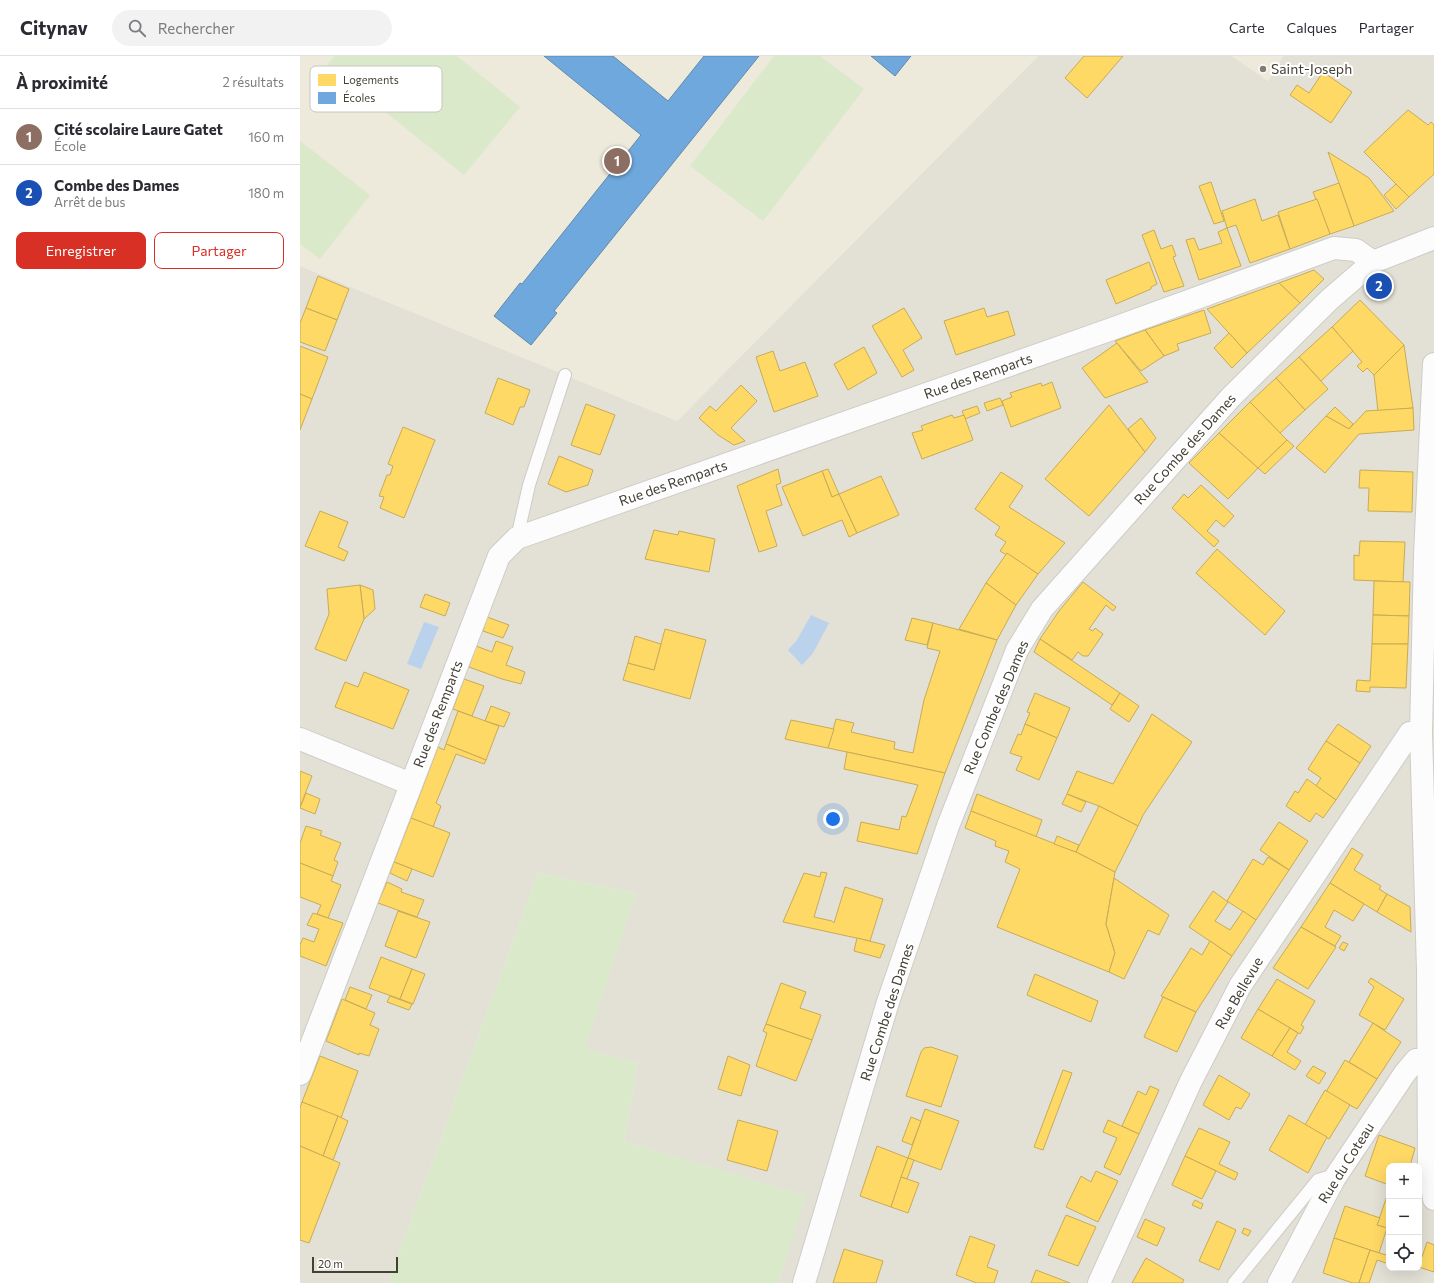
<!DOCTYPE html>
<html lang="fr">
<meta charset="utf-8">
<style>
:root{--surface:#fff;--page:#f2f2f3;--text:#2b2b33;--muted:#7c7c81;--line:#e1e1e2;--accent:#d93025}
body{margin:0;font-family:Commissioner,sans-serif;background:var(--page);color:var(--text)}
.controls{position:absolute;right:12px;bottom:12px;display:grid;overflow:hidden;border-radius:8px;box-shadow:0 4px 16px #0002}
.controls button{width:36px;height:36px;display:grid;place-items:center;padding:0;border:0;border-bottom:1px solid var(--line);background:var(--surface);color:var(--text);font:20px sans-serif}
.scale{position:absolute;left:12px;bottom:10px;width:86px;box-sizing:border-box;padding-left:4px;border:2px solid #444035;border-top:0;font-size:11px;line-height:14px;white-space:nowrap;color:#444035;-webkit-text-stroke:3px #fff;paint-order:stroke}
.you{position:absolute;left:533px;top:763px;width:14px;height:14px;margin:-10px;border:3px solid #fff;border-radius:50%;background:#1a73e8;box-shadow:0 0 0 6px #1a73e833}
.badge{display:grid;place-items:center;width:26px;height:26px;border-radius:50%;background:var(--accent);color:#fff;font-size:13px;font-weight:700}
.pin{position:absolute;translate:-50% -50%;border:2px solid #fff;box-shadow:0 1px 4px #0006}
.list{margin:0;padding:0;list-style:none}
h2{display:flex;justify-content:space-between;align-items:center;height:52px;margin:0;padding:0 16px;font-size:17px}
h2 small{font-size:13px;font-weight:400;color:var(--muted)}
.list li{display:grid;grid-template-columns:26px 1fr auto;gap:12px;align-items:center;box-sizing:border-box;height:56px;padding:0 16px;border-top:1px solid var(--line)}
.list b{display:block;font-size:15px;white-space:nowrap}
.list p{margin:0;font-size:13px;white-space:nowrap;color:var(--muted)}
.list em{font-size:13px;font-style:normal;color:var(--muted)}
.actions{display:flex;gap:8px;padding:12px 16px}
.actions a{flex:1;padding:9px 0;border:1px solid var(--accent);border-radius:8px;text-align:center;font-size:14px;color:var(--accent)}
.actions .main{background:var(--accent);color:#fff}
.icon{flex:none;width:22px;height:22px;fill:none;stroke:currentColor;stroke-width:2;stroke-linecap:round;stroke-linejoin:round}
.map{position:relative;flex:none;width:1134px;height:1227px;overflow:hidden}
header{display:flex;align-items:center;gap:24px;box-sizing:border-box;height:56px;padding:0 20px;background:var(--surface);border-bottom:1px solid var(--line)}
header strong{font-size:19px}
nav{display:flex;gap:22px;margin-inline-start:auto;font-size:14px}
.search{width:280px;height:36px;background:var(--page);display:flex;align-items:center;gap:10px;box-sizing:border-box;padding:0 14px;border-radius:22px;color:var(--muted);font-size:15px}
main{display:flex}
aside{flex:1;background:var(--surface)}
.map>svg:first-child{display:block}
.residential{fill:#e3e0d6;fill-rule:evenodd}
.education{fill:#edeadb}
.green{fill:#d9e9ca}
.water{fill:#bad2ec}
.homes{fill:#ffd966;stroke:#c7ab57}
.schools{fill:#6fa8dc;stroke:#6289aa}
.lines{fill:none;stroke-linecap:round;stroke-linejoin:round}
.service-casing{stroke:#cdccc7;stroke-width:14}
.minor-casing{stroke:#cdccc7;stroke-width:24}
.service{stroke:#fdfcfc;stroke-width:12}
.minor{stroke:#fdfcfc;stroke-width:22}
.poi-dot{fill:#807d74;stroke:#fff;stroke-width:1.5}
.labels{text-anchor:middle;stroke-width:4;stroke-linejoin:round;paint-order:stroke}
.poi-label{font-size:14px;fill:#444035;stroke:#fff;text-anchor:start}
.street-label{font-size:14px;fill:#444035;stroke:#fff}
.key{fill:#fff;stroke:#c7c6c2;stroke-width:1}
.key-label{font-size:11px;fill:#444035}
</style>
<header>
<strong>Citynav</strong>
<div class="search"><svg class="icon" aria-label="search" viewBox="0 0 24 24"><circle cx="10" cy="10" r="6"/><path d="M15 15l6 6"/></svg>Rechercher</div>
<nav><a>Carte</a><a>Calques</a><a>Partager</a></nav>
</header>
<main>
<aside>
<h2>À proximité<small>2 résultats</small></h2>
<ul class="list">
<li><span class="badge" style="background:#8d6e63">1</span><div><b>Cité scolaire Laure Gatet</b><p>École</p></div><em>160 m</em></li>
<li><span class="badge" style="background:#1a4fb4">2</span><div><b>Combe des Dames</b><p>Arrêt de bus</p></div><em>180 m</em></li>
</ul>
<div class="actions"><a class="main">Enregistrer</a><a>Partager</a></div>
</aside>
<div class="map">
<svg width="1134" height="1227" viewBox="0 0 1134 1227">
<rect width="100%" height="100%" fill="#efeee9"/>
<path class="residential" d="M738 0H932L968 25 983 0H1134V1227H478L505 1140 324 1085 338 1007 284 993 336 837 238 817 88 1227H0V210L377 365ZM1089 1110H1119V1212H1089Z"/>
<g class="education">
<path d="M0 0H738L377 365 0 210Z"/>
<path d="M932 0H983L968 25Z"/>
</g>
<g class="green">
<path d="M35 0H157L220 51 164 119 27 9Z"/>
<path d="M474 0H520L564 33 463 165 390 110Z"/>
<path d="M0 85 70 139 20 203 0 188Z"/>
<path d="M238 817 336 837 285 993 338 1007 324 1085 506 1140 478 1227H88Z"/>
</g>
<g class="water">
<path d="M511 559 529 567 513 597 502 609 488 594 497 584Z"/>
<path d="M124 566 139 571 121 613 107 608Z"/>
</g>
<g class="homes">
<path d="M784 0H823L787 42 765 22Z"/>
<path d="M1023 16 1052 36 1031 67 990 39 997 29 1009 37Z"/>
<path d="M1108 54 1128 69 1131 66 1134 69V118L1109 141 1064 96Z"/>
<path d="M1028 96 1069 122 1094 155 1054 170Z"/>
<path d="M911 126 924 165 914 168 899 130Z"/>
<path d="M1039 127 1054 170 1030 178 1013 136Z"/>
<path d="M1096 128 1109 141 1096 153 1084 139Z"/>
<path d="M955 143 962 165 978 159 990 193 950 207 936 169 927 172 922 155Z"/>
<path d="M1017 143 1030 178 990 193 978 156Z"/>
<path d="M927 172 941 210 899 224 886 184 894 182 899 194 922 187 918 176Z"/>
<path d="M854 174 861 193 872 189 876 200 873 201 884 230 864 236 842 179Z"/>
<path d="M849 206 857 228 851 231V233L816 248 806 224Z"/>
<path d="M1014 214 1024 223 1000 247 979 227Z"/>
<path d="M18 220 49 233 37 264 6 252Z"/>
<path d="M979 227 1000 247 947 297 907 253Z"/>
<path d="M1060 244 1104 289 1074 319 1067 312 1063 316 1057 310 1062 306 1032 271Z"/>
<path d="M6 252 37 264 25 295 0 286V267Z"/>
<path d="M604 252 622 282 603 294 614 314 602 321 572 270Z"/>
<path d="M684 252 687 261 708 255 715 279 656 299 644 265Z"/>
<path d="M904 254 911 277 877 288 879 294 864 300 845 274Z"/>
<path d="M1032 271 1053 295 1021 325 999 301Z"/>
<path d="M845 274 864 300 841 315 815 285Z"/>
<path d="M929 277 947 297 932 312 914 292Z"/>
<path d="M817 287 848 326 805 342 782 312Z"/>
<path d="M1104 289 1113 352 1078 355 1074 319Z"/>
<path d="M0 290 28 301 12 343 0 338Z"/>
<path d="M564 291 577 317 548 334 534 308Z"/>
<path d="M473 295 480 315 505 306 518 340 474 356 456 301Z"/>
<path d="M999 301 1028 333 1005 354 976 322Z"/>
<path d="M198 322 230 334 224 351H220L213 369 185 357Z"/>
<path d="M976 322 1005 354 980 377 950 346Z"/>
<path d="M752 326 761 352 711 371 702 345 712 341 710 337 741 327 742 330Z"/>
<path d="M441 329 457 345 431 372 445 385 434 389 418 379 399 362 410 350 416 355Z"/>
<path d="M0 338 12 343 0 374Z"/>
<path d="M700 342 703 349 687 355 684 347Z"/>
<path d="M950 346 987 384 958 412 919 377Z"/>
<path d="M286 348 315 359 300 399 271 389Z"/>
<path d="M809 349 845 396 789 460 745 423Z"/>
<path d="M677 350 680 357 665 363 662 355Z"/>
<path d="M1035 351 1053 368 1049 373 1026 360Z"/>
<path d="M1113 352 1114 374 1059 378 1025 417 996 392 1026 360 1049 373 1066 355Z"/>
<path d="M652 359 654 362 664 359 673 384 622 403 612 377 623 374 621 370Z"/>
<path d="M841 362 856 382 845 396 828 373Z"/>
<path d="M103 371 135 384 104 462 80 452 84 441 79 440 87 419H90L93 410 88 408Z"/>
<path d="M919 377 958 412 928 443 889 407Z"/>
<path d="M987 384 994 390 965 418 958 412Z"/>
<path d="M259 400 293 414 288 429 266 436 248 428Z"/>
<path d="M478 413 481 427 476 429 482 449 466 455 477 490 459 496 437 430Z"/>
<path d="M528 413 539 438 532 441 522 415Z"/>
<path d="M1060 414 1113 416 1112 456 1068 455 1069 432H1059Z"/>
<path d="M522 415 532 441 539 438 557 477 549 481 542 464 503 480 482 431Z"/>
<path d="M701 416 723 430 709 451 765 487 738 518 700 495 706 486 695 479 700 471 675 453Z"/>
<path d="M581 420 599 459 557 477 539 438Z"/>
<path d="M901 429 934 460 924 471 916 464 907 475 919 485 914 491 872 452 884 438 888 442Z"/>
<path d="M20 455 48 466 38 491 48 496 44 505 5 490Z"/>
<path d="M354 474 378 479 379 475 415 483 409 516 345 503Z"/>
<path d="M1060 485 1105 486 1103 526 1054 524V499L1059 500Z"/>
<path d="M917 493 985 555 965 579 896 517Z"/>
<path d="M707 497 738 518 716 549 686 527Z"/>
<path d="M1074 525 1110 526 1109 560 1073 559Z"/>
<path d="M783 526 816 551 813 555 806 549 789 573 793 575 795 572 803 578 788 600H783L778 596 772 604 740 583 759 555Z"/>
<path d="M686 527 716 549 697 584 659 573Z"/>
<path d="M60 529 73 534 75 553 64 563Z"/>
<path d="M60 529 64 563 46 605 15 593 29 558 27 533Z"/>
<path d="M125 538 150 547 145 560 120 551Z"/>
<path d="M1073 559 1109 560 1108 588H1072Z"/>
<path d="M187 561 209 569 203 582 183 575Z"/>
<path d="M612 562 633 567 627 589 605 584Z"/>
<path d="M633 567 697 584 645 717 528 692 536 663 554 667 551 676 595 686 594 693 613 697 624 644 640 595 627 592Z"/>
<path d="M365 573 406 584 390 643 323 624 328 607 354 614Z"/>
<path d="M335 580 361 588 354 614 328 607Z"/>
<path d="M740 583 820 637 812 649 734 596Z"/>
<path d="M196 585 213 591 206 609 225 616 221 628 202 623 169 611 176 590 192 596Z"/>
<path d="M1072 588H1108L1106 632 1070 631V636L1056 635 1057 624 1070 625Z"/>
<path d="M64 616 109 634 93 673 35 651 45 626 58 631Z"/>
<path d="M164 623 184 630 172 660 153 653Z"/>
<path d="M735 637 770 652 757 682 725 668 730 657 727 656Z"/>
<path d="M820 637 839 650 829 666 810 653Z"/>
<path d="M191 650 210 657 204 671 185 665Z"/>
<path d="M158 655 199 670 186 704 146 688Z"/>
<path d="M852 658 892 686 843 759 838 770 799 750 767 738 777 715 813 728Z"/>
<path d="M491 664 534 673 528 692 485 683Z"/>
<path d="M725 668 757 682 739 724 716 714 722 701 710 697 718 678 721 679Z"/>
<path d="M1038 668 1071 690 1060 707 1026 685Z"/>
<path d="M1026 685 1060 707 1036 744 1016 730 1021 722 1008 713Z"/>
<path d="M146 688 186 704 184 708 156 698 136 747 141 750 133 771 111 762 138 691 144 694Z"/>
<path d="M547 696 645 717 617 798 557 785 561 766 599 774 602 760 606 761 618 729 544 713Z"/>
<path d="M0 715 12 720 0 751Z"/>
<path d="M1007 723 1036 744 1023 762 1016 757 1010 766 986 750 995 735 998 737Z"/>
<path d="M6 737 20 743 15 758 0 752Z"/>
<path d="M677 738 742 764 736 781 671 755Z"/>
<path d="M767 738 786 746 781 756 762 748Z"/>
<path d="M799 750 838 770 815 816 776 796Z"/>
<path d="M671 755 776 796 815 816 806 868 815 897 809 916 697 871 720 813 705 806 709 795 695 790 696 785 665 772Z"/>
<path d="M111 762 150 777 133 821 94 806Z"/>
<path d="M979 766 1008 785 989 814 960 794Z"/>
<path d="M6 770 22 775 20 779 41 787 34 804 38 806 33 820 0 807V787Z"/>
<path d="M757 780 779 789 776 796 754 788Z"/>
<path d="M1052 792 1063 799 1054 814 1081 830 1079 833 1087 838 1077 856 1030 827Z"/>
<path d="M968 801 989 814 956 864 927 845 953 803 963 809Z"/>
<path d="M94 806 112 813 107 825 90 817Z"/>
<path d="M0 807 33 820 31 825 41 829 28 862 17 858 21 849 0 841Z"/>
<path d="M521 816 527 817 514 861 532 865 534 867 545 831 583 843 570 885 483 866 504 817 520 821Z"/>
<path d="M814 822 869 859 859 879 848 874 824 923 809 916 815 897 806 868Z"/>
<path d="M87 826 102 833 101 836 124 844 117 861 78 847Z"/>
<path d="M1030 827 1064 848 1053 865 1034 854 1025 871 1041 880 1035 890 1001 871Z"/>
<path d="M913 835 928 846 915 865 930 874 943 855 956 864 932 900 889 871Z"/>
<path d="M1087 838 1110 851 1111 876 1077 856Z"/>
<path d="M98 855 130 866 116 902 85 890Z"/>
<path d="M13 857 43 867 26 910 0 900V889L3 882 14 886 19 873 7 869Z"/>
<path d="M1001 871 1036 891 1008 933 973 912Z"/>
<path d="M557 882 585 889 580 902 554 895Z"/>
<path d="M910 885 932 900 896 956 861 940 891 892 902 899Z"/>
<path d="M1043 886 1048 888 1044 895 1039 892Z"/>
<path d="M81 901 112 913 100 943 69 932Z"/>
<path d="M112 913 125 918 113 948 100 943Z"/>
<path d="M735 918 798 945 791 966 727 939Z"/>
<path d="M1071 922 1104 943 1085 974 1059 959 1074 931 1068 926Z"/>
<path d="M977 923 1015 945 1001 969 1004 971 1000 978 958 953Z"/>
<path d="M481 927 506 936 500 952 521 959 512 984 466 968Z"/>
<path d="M50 931 72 939 66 953 45 944Z"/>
<path d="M90 940 112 948 109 954 87 946Z"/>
<path d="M863 941 896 956 877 996 844 981Z"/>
<path d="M42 943 75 957 70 969 79 973 69 1000 59 997V999L26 985Z"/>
<path d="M958 953 990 972 972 1000 941 982Z"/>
<path d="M1073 967 1101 986 1077 1023 1049 1006Z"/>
<path d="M466 968 512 984 496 1025 456 1010 467 977 463 975Z"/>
<path d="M990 972 998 977 987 996 1001 1005 995 1014 972 1000Z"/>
<path d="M631 991 658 1000 641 1051 606 1040 621 996 624 992Z"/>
<path d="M20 1000 58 1015 41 1062 2 1046Z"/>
<path d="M428 1000 450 1009 441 1040 418 1033Z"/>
<path d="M1045 1004 1077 1023 1057 1053 1026 1036Z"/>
<path d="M1013 1010 1026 1017 1019 1028 1006 1020Z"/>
<path d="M763 1014 772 1017 743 1094 734 1091Z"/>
<path d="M919 1019 950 1038 941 1053 936 1051 929 1064 903 1049Z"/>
<path d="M850 1030 859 1034 839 1078 822 1070 838 1035 846 1039Z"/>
<path d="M1025 1034 1050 1049 1029 1083 1005 1069Z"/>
<path d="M2 1046 38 1060 23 1100 0 1090V1052Z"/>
<path d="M625 1053 659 1065 641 1114 608 1102Z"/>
<path d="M989 1059 1027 1081 1008 1117 969 1094Z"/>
<path d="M38 1060 48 1065 33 1104 23 1100Z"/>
<path d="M611 1061 621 1065 612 1089 602 1085Z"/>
<path d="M438 1064 478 1075 467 1115 427 1104Z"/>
<path d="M808 1064 839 1078 820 1119 804 1111 817 1082 803 1076Z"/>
<path d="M899 1072 930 1086 919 1108 938 1117 935 1124 885 1100Z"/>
<path d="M1079 1079 1115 1092 1110 1110H1089V1129L1065 1120Z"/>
<path d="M0 1090 40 1107 9 1187 0 1184Z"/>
<path d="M577 1090 608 1102 591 1151 560 1140Z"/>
<path d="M885 1100 916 1115 902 1143 872 1129Z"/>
<path d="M608 1102 614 1104 607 1123 601 1121Z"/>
<path d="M796 1115 818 1125 798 1166 766 1151 781 1120 791 1126Z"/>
<path d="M601 1121 619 1127 608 1157 591 1151Z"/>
<path d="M1088 1137H1089V1173L1077 1169Z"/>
<path d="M895 1144 903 1148 901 1153 892 1149Z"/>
<path d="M1045 1150 1080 1162 1077 1169 1087 1172 1079 1197 1034 1182Z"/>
<path d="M766 1159 796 1171 778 1210 748 1199Z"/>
<path d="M845 1163 865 1172 857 1190 837 1181Z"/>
<path d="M917 1165 936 1174 919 1214 899 1205Z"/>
<path d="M944 1172 951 1175 948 1180 942 1177Z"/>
<path d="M670 1180 695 1189 687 1211 698 1215 694 1227H677L656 1219Z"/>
<path d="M1034 1182 1070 1194 1059 1227H1053L1023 1217Z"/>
<path d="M1127 1186 1134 1189V1216L1119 1211V1200L1122 1201Z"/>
<path d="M544 1193 583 1205 576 1227H533Z"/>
<path d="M1070 1194 1089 1200V1208L1077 1204 1069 1227H1059Z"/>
<path d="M846 1202 884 1224 882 1227H832Z"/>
<path d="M736 1214 770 1227H731Z"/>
</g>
<g class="schools">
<path d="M244 0H313L368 45 404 0H459L254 255 257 257 231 289 194 260 220 227 222 228 341 79Z"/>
<path d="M571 0H611L595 20Z"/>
</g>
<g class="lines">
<g class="service-casing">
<g id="service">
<path d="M217 482 229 429 265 319"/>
<path d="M934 1227 1018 1124 1028 1121 1034 1123"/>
</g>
</g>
<g class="minor-casing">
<g id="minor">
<path d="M1134 308 1125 499 1121 677 1128 914 1129 1109 1134 1143"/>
<path d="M0 683 111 728"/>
<path d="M0 1018 199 500 217 482 809 274 1034 192 1056 194 1073 206"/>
<path d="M504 1227 588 946 648 770 717 594 742 553 931 341 1029 244 1073 206 1134 182"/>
<path d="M799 1227 891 1025 940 930 1110 677H1121"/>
<path d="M979 1227 1034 1123 1105 1017 1116 1004H1128"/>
</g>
</g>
<use href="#service" class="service"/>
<use href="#minor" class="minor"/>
</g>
<circle class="poi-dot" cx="963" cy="13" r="4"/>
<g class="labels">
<g class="poi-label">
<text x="971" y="18">Saint-Joseph</text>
</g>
<g class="street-label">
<text transform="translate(678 320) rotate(-19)" y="5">Rue des Remparts</text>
<text transform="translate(885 393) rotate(-48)" y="5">Rue Combe des Dames</text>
<text transform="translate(373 427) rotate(-19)" y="5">Rue des Remparts</text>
<text transform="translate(696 651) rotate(-67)" y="5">Rue Combe des Dames</text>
<text transform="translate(138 658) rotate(-69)" y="5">Rue des Remparts</text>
<text transform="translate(939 937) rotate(-60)" y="5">Rue Bellevue</text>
<text transform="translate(587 956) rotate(-72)" y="5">Rue Combe des Dames</text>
<text transform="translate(1046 1107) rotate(-58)" y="5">Rue du Coteau</text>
</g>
</g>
<rect x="10" y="10" width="132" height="46" rx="6" class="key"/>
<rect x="18" y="18" width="18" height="12" fill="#ffd966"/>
<rect x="18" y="36" width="18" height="12" fill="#6fa8dc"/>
<g class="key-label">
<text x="43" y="28">Logements</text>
<text x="43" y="46">Écoles</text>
</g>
</svg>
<div class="controls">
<button>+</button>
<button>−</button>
<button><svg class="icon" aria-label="locate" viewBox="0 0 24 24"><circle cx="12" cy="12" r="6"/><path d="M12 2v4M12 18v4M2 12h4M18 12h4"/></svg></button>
</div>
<div class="scale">20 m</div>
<div class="you"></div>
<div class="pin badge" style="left:317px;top:105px;background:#8d6e63">1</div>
<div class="pin badge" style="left:1079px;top:230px;background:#1a4fb4">2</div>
</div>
</main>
